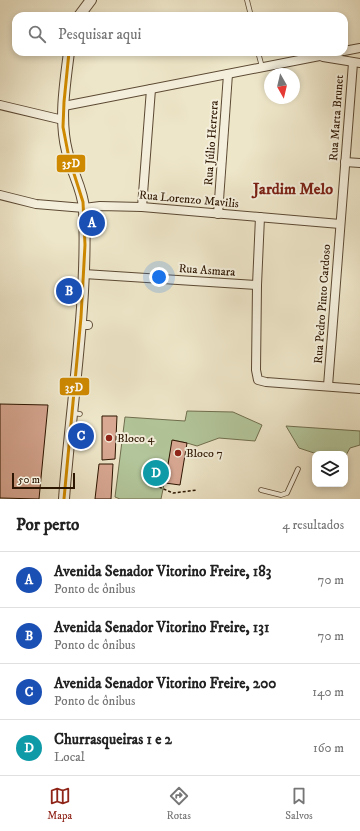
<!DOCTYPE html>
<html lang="pt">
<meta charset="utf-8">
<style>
:root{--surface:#fff;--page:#f2f2f2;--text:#222;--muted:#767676;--line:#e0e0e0;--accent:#8f2418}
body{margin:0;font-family:"IM FELL DW Pica",serif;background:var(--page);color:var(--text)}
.controls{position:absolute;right:12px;bottom:12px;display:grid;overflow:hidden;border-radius:8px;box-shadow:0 2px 6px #0003}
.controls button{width:36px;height:36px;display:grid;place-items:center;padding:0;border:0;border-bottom:1px solid var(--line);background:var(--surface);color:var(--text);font:20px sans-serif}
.compass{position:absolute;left:264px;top:68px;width:36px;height:36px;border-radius:50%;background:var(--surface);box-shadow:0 2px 6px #0003;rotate:172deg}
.scale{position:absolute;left:12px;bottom:10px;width:63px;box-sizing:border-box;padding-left:4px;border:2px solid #2c1501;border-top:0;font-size:11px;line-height:14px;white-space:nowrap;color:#2c1501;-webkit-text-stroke:3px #f4efdc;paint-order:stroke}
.you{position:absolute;left:159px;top:277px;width:14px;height:14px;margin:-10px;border:3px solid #fff;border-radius:50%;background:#1a73e8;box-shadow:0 0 0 6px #1a73e833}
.badge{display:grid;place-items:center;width:26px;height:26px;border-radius:50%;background:var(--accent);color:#fff;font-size:13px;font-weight:700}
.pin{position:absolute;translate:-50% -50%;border:2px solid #fff;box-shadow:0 1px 4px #0006}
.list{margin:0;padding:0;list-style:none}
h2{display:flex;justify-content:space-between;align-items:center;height:52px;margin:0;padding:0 16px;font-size:17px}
h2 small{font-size:13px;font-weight:400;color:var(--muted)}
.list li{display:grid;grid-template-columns:26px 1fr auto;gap:12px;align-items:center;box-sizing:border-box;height:56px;padding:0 16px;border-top:1px solid var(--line)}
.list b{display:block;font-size:15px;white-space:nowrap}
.list p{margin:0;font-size:13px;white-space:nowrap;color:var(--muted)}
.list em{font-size:13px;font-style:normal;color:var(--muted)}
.icon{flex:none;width:22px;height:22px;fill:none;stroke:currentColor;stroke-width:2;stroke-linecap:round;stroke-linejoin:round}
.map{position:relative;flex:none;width:360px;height:499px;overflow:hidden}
.search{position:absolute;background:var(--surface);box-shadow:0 2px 6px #0003;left:12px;right:12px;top:12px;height:44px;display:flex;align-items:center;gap:10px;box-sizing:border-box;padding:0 14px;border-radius:12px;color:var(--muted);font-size:15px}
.sheet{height:276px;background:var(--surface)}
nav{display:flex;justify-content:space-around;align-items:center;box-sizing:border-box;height:56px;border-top:1px solid var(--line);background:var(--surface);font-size:11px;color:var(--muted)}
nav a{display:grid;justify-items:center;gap:2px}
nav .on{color:var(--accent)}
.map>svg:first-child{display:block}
.green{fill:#b3c69b;stroke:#706e4e}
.building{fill:#d8a893;stroke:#2c1501}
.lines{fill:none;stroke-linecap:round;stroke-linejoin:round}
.service-casing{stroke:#5c4933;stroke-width:5.5}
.minor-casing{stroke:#5c4933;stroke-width:10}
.tertiary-casing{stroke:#5c4933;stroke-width:12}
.path{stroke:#2c1501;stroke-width:1.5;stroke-dasharray:3 2;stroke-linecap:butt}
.service{stroke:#f4efdc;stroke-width:4}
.minor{stroke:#f4efdc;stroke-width:8}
.tertiary{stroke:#f4efdc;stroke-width:10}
.bus-1-casing{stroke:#f4efdc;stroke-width:6}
.bus-1{stroke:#ce8900;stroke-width:3}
.poi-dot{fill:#8f2418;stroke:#f4efdc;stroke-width:1.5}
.labels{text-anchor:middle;stroke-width:4;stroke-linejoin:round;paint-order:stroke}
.street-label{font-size:12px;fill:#2c1501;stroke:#f4efdc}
.poi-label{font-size:12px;fill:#2c1501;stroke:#f4efdc;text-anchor:start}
.district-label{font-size:16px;font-weight:bold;fill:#7a1f14;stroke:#f4efdc}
.line-badge{stroke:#f4efdc;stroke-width:1.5}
.badge-label{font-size:11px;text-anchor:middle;font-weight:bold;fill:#fff}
</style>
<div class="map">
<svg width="360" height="499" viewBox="0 0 360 499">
<rect width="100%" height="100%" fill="#eee6c9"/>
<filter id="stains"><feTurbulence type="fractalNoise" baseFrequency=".005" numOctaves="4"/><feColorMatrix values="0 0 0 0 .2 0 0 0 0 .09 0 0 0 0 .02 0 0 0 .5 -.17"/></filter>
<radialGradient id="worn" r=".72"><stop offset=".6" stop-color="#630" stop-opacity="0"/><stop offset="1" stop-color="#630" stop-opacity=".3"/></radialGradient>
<g class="green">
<path d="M187 411 233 412 262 425 255 441 219 438 197 446 187 443 173 440 161 499H120L115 497 125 417 185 421Z"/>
<path d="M286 426 360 431V445L350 448 345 457V454H317L299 448Z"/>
</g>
<g class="building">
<path d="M0 404 48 405 39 499 0 498Z"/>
<path d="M102 416H117L115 459 102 460Z"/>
<path d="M172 440 187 443 180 485 165 483Z"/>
<path d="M153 460 163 462 159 487 149 485Z"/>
<path d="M99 464H113L111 499H95Z"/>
</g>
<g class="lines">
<g class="service-casing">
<g id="service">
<path d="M247 0 251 16"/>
<path d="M258 52 262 67"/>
<path d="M72 413 80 414"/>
<path d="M261 490 281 495 287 493 298 469"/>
</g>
</g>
<g class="minor-casing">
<g id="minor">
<path d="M344 51 360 48"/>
<path d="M323 57 360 63"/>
<path d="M0 105 63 120"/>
<path d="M64 106 340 52"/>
<path d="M345 162 360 163"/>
<path d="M0 195 36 204 84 208 100 206 142 207 340 224"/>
<path d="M142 207 151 89"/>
<path d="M218 214 228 74"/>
<path d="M260 217 257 285 256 370 258 380 266 382 360 389"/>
<path d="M84 274 257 285"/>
<path d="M80 325H88"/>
<path d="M328 386 353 63"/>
</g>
</g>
<g class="tertiary-casing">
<g id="tertiary">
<path d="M79 16 91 0"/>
<path d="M64 499C71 404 88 304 84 209 83 189 71 171 67 151 59 120 65 84 69 52"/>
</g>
</g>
<path class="path" d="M159 487 173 493 197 490"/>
<use href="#service" class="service"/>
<use href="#minor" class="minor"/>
<use href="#tertiary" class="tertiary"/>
<g class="bus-1-casing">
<path id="bus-1" d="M64 499 81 317 85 245 83 202 69 158 63 127 64 102 69 52"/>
</g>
<use href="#bus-1" class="bus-1"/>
</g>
<g class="poi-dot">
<circle cx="109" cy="438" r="4"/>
<circle cx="178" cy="453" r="4"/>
</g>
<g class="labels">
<g class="street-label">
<text transform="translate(336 118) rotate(-86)" y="4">Rua Marta Brunet</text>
<text transform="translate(211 143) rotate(-86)" y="4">Rua Júlio Herrera</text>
<text transform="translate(189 199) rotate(5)" y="4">Rua Lorenzo Mavilis</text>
<text transform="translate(207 270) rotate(4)" y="4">Rua Asmara</text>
<text transform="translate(322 304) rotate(-86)" y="4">Rua Pedro Pinto Cardoso</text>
</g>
<g class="poi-label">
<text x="117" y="442">Bloco 4</text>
<text x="186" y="457">Bloco 7</text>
</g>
<g class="district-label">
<text x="293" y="194">Jardim Melo</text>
</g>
</g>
<g class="line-badge">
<rect x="56" y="154" width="30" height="19" rx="4" fill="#ce8900"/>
<rect x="59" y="377" width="31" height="19" rx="4" fill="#ce8900"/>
</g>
<g class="badge-label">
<text x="71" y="167">35D</text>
<text x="74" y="391">35D</text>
</g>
<rect width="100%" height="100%" filter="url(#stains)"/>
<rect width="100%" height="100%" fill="url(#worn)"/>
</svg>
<div class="controls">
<button><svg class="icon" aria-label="layers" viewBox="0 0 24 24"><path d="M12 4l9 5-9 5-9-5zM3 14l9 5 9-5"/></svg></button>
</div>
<svg class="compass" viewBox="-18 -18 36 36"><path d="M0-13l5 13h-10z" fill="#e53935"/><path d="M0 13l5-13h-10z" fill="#767676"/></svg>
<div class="scale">50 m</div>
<div class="you"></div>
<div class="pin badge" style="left:92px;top:223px;background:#1a4fb4">A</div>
<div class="pin badge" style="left:69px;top:291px;background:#1a4fb4">B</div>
<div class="pin badge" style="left:81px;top:436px;background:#1a4fb4">C</div>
<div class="pin badge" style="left:156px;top:473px;background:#0f9aa8">D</div>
<div class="search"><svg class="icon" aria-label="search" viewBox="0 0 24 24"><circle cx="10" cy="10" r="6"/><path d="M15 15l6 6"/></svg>Pesquisar aqui</div>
</div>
<section class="sheet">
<h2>Por perto<small>4 resultados</small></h2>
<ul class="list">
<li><span class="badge" style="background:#1a4fb4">A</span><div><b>Avenida Senador Vitorino Freire, 183</b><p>Ponto de ônibus</p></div><em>70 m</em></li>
<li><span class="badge" style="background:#1a4fb4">B</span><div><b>Avenida Senador Vitorino Freire, 131</b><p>Ponto de ônibus</p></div><em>70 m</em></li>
<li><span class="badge" style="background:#1a4fb4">C</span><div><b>Avenida Senador Vitorino Freire, 200</b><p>Ponto de ônibus</p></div><em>140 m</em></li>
<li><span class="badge" style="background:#0f9aa8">D</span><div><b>Churrasqueiras 1 e 2</b><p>Local</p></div><em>160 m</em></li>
</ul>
</section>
<nav>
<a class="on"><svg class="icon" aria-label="map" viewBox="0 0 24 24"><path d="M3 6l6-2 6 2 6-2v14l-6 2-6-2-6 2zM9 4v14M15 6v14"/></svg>Mapa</a>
<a><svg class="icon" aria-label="directions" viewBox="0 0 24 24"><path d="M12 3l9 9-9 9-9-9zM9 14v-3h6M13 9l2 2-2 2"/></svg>Rotas</a>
<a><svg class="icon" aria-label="saved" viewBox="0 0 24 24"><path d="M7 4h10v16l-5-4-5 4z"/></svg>Salvos</a>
</nav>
